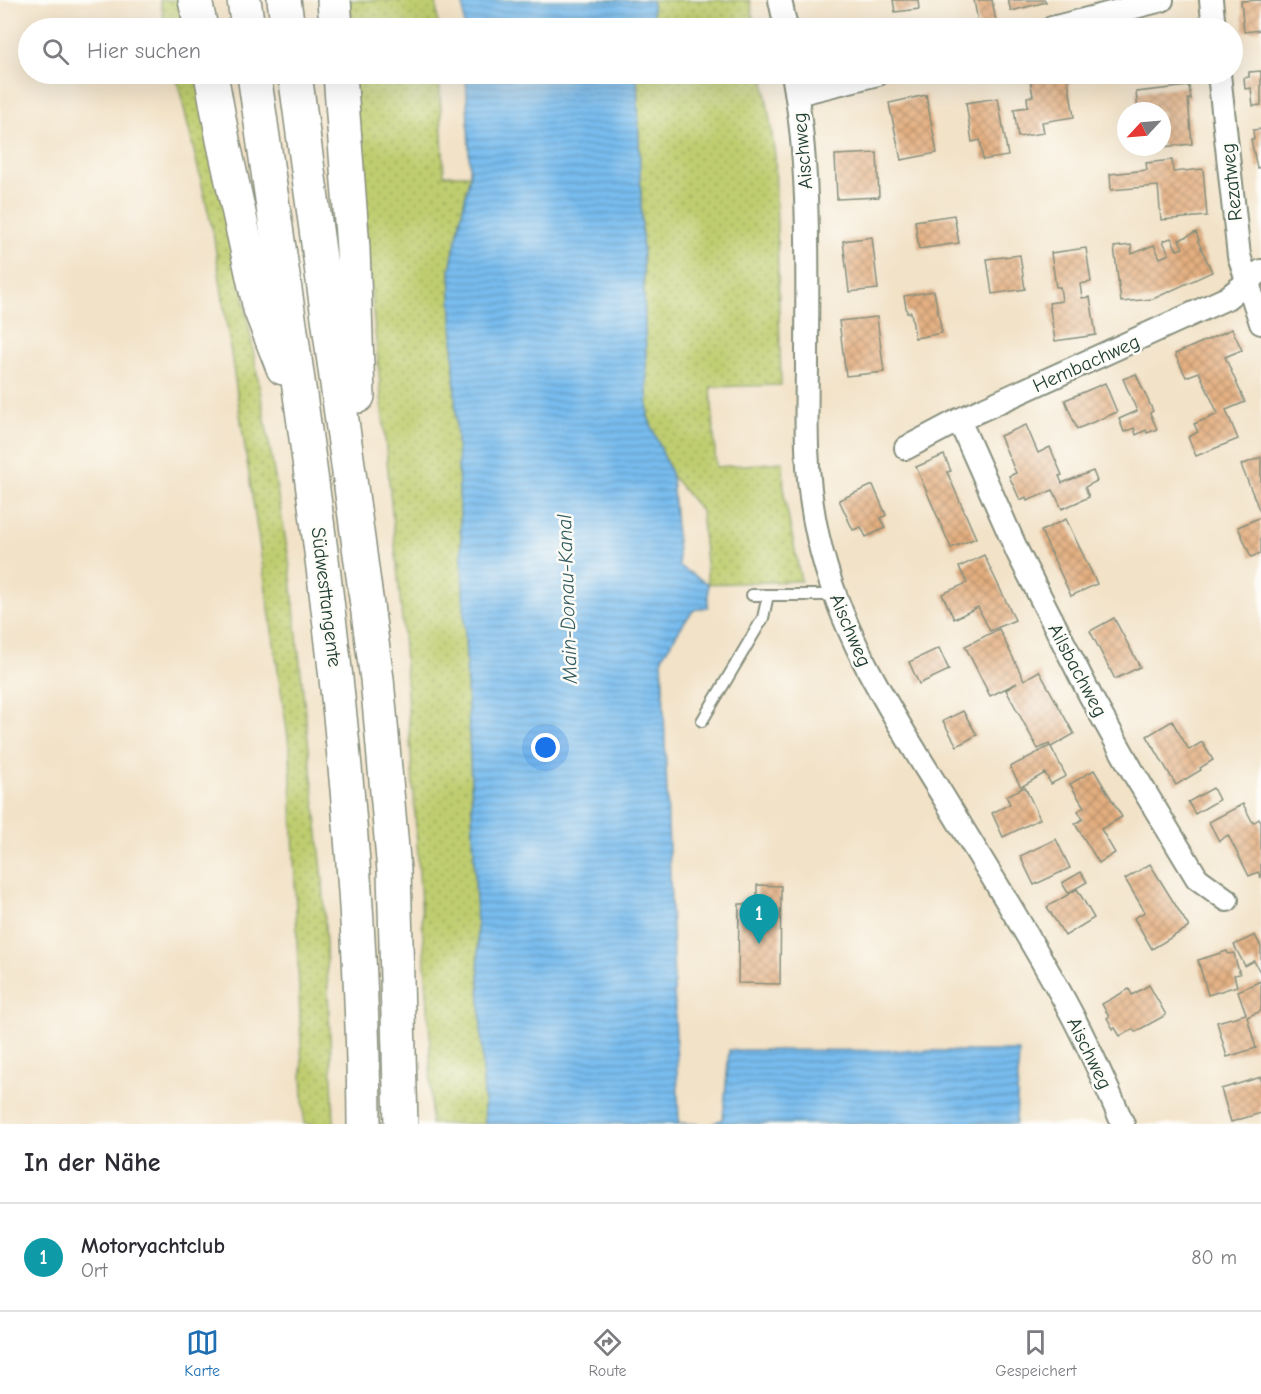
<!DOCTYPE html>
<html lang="de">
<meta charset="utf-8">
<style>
:root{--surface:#fff;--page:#f7f7f7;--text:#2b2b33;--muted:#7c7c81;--line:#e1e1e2;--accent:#1f6fb2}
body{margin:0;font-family:"Comic Neue",sans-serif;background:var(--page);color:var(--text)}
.compass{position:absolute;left:1117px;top:102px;width:54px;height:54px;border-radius:50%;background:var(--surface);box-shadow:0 6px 24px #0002;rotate:244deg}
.you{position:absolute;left:546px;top:748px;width:21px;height:21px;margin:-15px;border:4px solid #fff;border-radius:50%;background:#1a73e8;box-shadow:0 0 0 9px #1a73e833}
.badge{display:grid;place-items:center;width:39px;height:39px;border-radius:50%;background:var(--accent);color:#fff;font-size:20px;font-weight:700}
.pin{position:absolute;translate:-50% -50px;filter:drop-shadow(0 2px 3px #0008)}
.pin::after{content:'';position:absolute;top:32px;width:21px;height:18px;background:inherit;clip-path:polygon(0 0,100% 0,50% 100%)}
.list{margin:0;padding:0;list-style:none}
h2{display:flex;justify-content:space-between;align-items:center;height:78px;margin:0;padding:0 24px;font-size:26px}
h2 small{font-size:20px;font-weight:400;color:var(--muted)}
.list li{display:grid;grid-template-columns:39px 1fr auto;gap:18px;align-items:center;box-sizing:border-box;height:108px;padding:0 24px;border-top:2px solid var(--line)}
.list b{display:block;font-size:22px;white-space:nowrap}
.list p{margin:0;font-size:20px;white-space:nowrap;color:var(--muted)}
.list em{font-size:20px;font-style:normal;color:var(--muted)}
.icon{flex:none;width:33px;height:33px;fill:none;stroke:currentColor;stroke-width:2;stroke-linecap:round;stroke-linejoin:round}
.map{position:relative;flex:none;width:1261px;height:1124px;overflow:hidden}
.search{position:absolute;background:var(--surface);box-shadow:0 6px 24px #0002;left:18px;right:18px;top:18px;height:66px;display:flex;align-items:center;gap:15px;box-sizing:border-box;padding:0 21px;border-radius:33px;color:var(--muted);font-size:22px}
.sheet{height:186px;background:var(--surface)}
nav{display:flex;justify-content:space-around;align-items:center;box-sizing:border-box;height:84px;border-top:2px solid var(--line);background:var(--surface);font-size:16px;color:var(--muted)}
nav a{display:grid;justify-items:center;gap:3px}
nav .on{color:var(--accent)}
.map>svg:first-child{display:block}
.grass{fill:url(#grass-dots);stroke:#6f8552;stroke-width:1.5}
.water{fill:url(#water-rules);stroke:#4c7c91;stroke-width:1.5}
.building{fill:url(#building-cross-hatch)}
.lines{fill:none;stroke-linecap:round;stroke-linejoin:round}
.lane-casing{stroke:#88907e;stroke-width:14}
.street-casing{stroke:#88907e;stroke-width:26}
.highway-casing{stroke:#88907e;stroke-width:36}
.lane{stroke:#fff;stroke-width:10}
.street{stroke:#fff;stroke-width:22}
.highway{stroke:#fff;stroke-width:33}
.labels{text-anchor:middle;stroke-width:5;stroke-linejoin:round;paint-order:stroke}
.street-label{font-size:20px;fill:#1f3d34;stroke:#fdfcf7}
.water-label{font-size:21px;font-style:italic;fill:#355d62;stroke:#fdfcf7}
</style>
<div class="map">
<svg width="1261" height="1124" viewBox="0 0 1261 1124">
<defs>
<pattern id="grass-dots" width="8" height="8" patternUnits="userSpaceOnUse" patternTransform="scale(1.5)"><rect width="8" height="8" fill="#bfcd6f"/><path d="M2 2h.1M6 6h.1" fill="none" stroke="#9ba85c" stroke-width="1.8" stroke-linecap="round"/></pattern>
<pattern id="water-rules" width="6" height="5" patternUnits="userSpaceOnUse" patternTransform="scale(1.5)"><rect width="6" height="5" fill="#78bcee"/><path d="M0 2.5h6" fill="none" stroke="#629ac2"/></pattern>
<pattern id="building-cross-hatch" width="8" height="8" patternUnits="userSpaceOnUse" patternTransform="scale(1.5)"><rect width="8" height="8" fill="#e4af80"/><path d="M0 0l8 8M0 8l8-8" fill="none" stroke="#b8906a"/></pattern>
</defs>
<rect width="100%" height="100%" fill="#fdfcf7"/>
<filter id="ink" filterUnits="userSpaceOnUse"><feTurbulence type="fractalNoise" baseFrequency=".0167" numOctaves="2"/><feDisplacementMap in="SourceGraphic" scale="12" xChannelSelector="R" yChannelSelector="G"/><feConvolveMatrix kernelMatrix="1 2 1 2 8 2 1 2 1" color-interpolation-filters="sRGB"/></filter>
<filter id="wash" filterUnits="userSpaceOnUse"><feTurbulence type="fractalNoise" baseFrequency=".008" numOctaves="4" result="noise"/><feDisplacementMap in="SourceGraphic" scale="24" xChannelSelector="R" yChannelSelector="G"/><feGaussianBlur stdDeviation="1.35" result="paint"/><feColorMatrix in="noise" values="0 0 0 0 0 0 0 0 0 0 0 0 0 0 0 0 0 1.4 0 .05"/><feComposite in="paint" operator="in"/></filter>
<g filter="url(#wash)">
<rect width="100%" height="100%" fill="#f2e2c7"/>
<g class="grass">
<path d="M160 0H188L194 28H166Z"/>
<path d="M349 0H436L438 28H351Z"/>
<path d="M652 0H750L755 28H649L653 18Z"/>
<path d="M176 74H202L238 262 289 560 323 881 334 1124H304L290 751 213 232Z"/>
<path d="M353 74H439L444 175H470L450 269 485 1124H431L430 1037 402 620 357 138Z"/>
<path d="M637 74H763L775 155 781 385 711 387 716 467 783 462 784 495 801 581 708 584 701 511 672 476 648 417Z"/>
</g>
<g class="water">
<path d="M463 0H652L653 18 649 28H464Z"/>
<path d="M466 74H637L648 417 672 476 679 566 708 584V607L694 610 685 621 662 657 679 1123 699 1124H485L450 269 470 175Z"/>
<path d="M729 1050 1019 1051 1016 1124H713L723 1118Z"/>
</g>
<g id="blocks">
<g class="building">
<path d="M893 0H918L919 9 895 12Z"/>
<path d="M974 0H992L997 27 979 28Z"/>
<path d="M1008 0H1045L1046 2 1011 11Z"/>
<path d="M1261 0V30L1244 32 1241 1Z"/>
<path d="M1261 71V105L1253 106 1251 88 1245 89 1244 78 1249 77V72Z"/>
<path d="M1029 74H1067L1074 117 1042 122 1044 133 1018 137 1014 109 1028 107 1027 97 1033 96Z"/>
<path d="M1189 86 1191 99H1188L1192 144 1162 147V111H1138L1136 92Z"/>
<path d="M926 95 937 153 901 160 889 103Z"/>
<path d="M998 98 1008 156 983 160 980 140 972 142 966 103Z"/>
<path d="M1261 129V167L1257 168 1251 139H1254L1253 130Z"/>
<path d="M877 153 879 197 837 199 835 155Z"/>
<path d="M1172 160 1173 172 1203 169 1207 216 1161 220 1158 186 1111 190 1110 174 1147 170 1146 163Z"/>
<path d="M954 215 959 243 919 249 915 221Z"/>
<path d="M1196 232 1199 240 1198 241 1212 272 1153 299 1121 302 1114 247 1131 245 1132 254 1154 245 1160 258 1169 254 1163 241 1171 238 1177 250 1183 248 1179 240Z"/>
<path d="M872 237 878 289 849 292 843 241Z"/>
<path d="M1086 248 1091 282 1080 284 1082 298 1090 297 1096 335 1055 341 1049 303 1062 301 1060 287H1056L1051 253Z"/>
<path d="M1020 255 1025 289 992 294 987 259Z"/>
<path d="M934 291 942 333 915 338 911 312 907 313 904 296Z"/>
<path d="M877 317 884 372 846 376 839 321Z"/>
<path d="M1232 329 1242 350 1225 357 1245 402 1226 410 1238 439 1196 456 1188 437 1198 432 1194 424 1218 414 1199 372 1186 377 1175 354Z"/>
<path d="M1136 374 1153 411 1150 413 1157 429 1147 433 1146 430 1136 435 1134 428 1124 432 1119 419 1137 411 1123 379Z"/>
<path d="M1105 383 1117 412 1077 429 1065 400Z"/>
<path d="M1026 425 1038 453 1050 447 1062 475 1059 476 1062 483 1093 471 1097 481 1085 487 1089 497 1062 509 1053 490 1027 501 1026 497 1020 500 1009 476 1016 473 1000 436Z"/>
<path d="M944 455 951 471 947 472 976 538 951 548 916 467Z"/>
<path d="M1261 457V514L1241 465Z"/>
<path d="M873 485 886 515 881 518 885 528 866 537 861 527 853 530 839 500Z"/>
<path d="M1261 517V553L1251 557 1238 527Z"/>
<path d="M1066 519 1097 584 1071 596 1041 531Z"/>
<path d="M984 555 1015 620 990 631 978 607 954 619 942 594 967 583 959 567Z"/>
<path d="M1114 618 1140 667 1115 679 1090 631Z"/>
<path d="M999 629 1024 680 1039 671 1074 734 1051 747 1066 776 1051 784 1045 773 1021 787 1010 767 1050 746 1049 744 1038 749 1006 690 1017 683 990 696 965 646Z"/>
<path d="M939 648 949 670 919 684 909 662Z"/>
<path d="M963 711 977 735 957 746 943 721Z"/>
<path d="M1172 721 1189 750 1202 742 1213 760 1200 768 1201 770 1176 785 1147 736Z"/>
<path d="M1094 770 1122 817 1101 829 1115 853 1099 863 1075 824 1083 819 1078 811 1084 807 1070 784Z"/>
<path d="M1025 787 1040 819 1003 837 992 813 1010 804 1006 796Z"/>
<path d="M1213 788 1219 800 1195 814 1188 802Z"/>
<path d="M1243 804 1253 823 1259 819 1261 823V878L1258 872 1249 876 1228 835 1219 841 1209 822Z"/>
<path d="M1056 839 1070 868 1034 885 1020 856Z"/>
<path d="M1150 864 1189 927 1152 949 1134 918 1145 912 1125 879Z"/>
<path d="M1081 872 1087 882 1068 893 1062 883Z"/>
<path d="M757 885 781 886 780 984 738 983 739 904H757Z"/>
<path d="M1077 889 1094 918 1065 936 1047 907Z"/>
<path d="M1255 935 1261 947V974L1254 961 1245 966 1234 945Z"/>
<path d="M1227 951 1228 954 1234 953 1236 962 1240 974 1234 975 1237 986 1208 995 1198 960Z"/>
<path d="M1261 981V1011L1247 1017 1256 1048 1227 1057 1217 1022 1246 1014 1238 991Z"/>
<path d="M1149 985 1166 1015 1135 1032 1133 1029 1120 1036 1115 1028 1113 1029 1107 1018 1109 1017 1102 1004 1129 989 1132 995Z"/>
<path d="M1261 1077V1113L1231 1122 1221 1089Z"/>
</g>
</g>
</g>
<g filter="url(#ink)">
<use href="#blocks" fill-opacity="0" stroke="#88907e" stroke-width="1.5"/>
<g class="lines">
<g class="lane-casing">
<g id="lane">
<path d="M752 595H835"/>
<path d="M702 721 763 618 768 595"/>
</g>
</g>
<g class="street-casing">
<g id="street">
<path d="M780 0 786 28"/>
<path d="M1211 0 1214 28"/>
<path d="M1052 28 1162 0"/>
<path d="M793 74C811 171 807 269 807 368 806 424 805 482 818 537 841 640 898 722 952 811 992 877 1034 943 1070 1011 1090 1048 1106 1086 1123 1124"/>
<path d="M1219 74 1239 256 1261 323"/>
<path d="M797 94 878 74"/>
<path d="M959 420 1018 553 1091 697 1133 772 1197 878 1227 900"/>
<path d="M906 448 959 420 1227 298 1261 271"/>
</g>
</g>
<g class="highway-casing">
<g id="highway">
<path d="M195 0 201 28"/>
<path d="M244 0 248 28"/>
<path d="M284 0 288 28"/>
<path d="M334 0 336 28"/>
<path d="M211 74 223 140 260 309 283 368"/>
<path d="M254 74C303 422 362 771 364 1124"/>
<path d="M295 74 377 679 394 871 401 1124"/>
<path d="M340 74 353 249 358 396"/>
</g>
</g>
<use href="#lane" class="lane"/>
<use href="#street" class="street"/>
<use href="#highway" class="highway"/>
</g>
</g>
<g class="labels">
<g class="street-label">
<text transform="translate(802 151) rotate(-95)" y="7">Aischweg</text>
<text transform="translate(1231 182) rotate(-96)" y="7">Rezatweg</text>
<text transform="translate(1086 363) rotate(-24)" y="7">Hembachweg</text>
<text transform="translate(327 597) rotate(83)" y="7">Südwesttangente</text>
<text transform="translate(851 630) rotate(67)" y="7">Aischweg</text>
<text transform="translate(1078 670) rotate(62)" y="7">Ailsbachweg</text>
<text transform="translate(1090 1053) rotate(64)" y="7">Aischweg</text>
</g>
<g class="water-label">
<text transform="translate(567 599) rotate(-92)" y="7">Main-Donau-Kanal</text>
</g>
</g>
</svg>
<svg class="compass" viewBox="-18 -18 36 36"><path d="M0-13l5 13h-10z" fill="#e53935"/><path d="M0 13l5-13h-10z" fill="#7c7c81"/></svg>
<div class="you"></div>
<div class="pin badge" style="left:759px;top:944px;background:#0f9aa8">1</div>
<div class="search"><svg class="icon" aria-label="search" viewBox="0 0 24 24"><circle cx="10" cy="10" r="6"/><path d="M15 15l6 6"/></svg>Hier suchen</div>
</div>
<section class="sheet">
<h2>In der Nähe<small></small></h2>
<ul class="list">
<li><span class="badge" style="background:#0f9aa8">1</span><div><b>Motoryachtclub</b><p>Ort</p></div><em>80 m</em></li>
</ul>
</section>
<nav>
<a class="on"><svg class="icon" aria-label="map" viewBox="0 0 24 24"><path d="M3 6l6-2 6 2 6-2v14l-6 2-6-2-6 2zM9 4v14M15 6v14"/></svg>Karte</a>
<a><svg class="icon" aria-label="directions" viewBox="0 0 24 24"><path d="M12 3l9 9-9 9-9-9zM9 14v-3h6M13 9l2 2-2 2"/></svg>Route</a>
<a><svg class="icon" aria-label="saved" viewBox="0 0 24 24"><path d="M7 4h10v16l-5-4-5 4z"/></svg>Gespeichert</a>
</nav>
